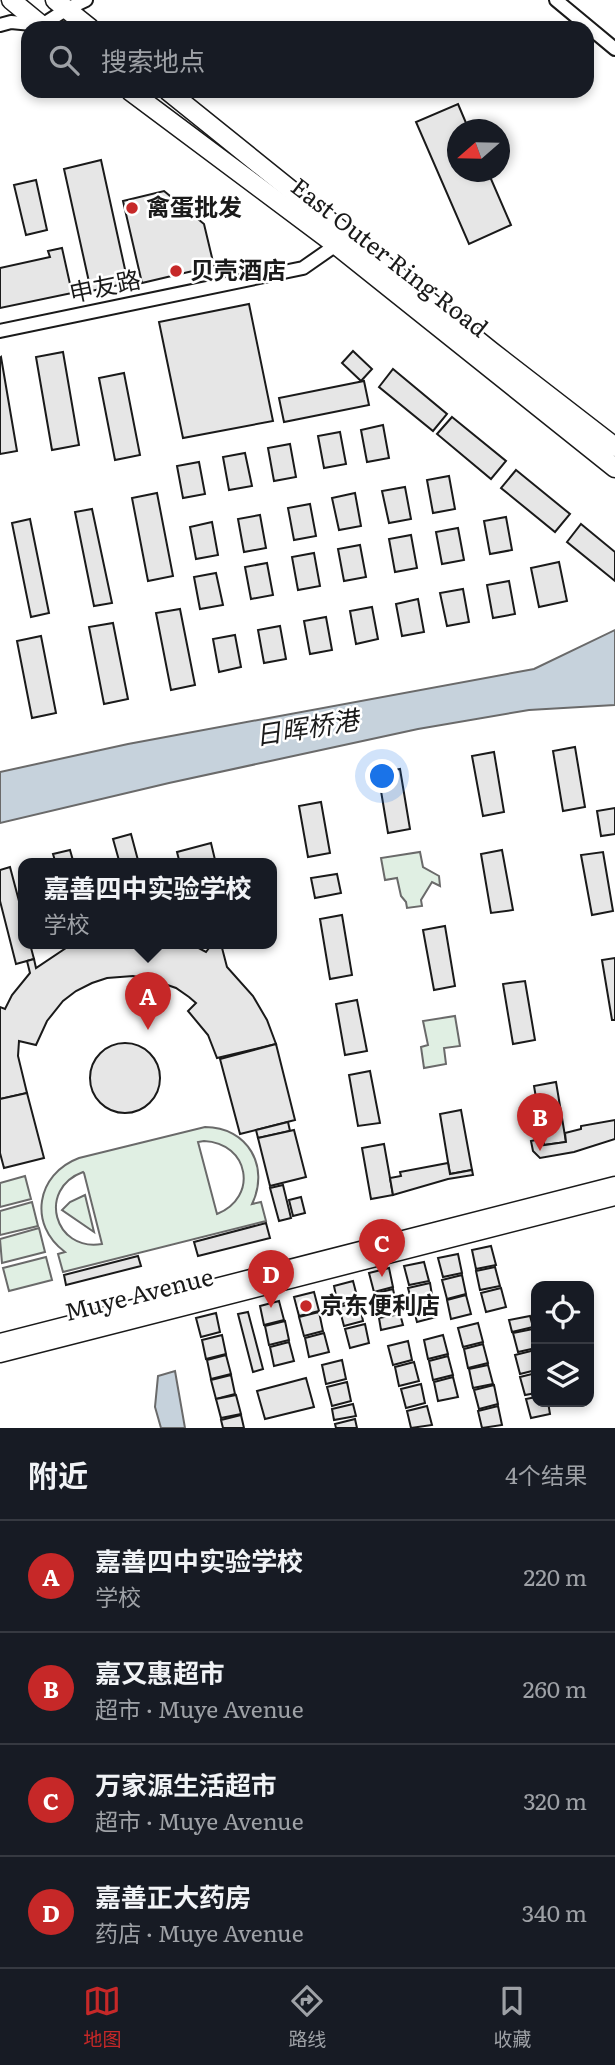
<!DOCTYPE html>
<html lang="zh">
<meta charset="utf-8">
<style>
:root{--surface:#171b24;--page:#20242c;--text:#f1f3f6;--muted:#9ea1a6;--line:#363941;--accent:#c62828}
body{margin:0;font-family:Literata,"Noto Sans SC",serif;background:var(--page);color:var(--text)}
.controls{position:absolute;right:21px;bottom:21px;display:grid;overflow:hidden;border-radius:14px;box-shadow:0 4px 10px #0003}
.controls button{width:63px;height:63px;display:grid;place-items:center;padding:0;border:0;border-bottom:2px solid var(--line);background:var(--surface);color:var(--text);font:35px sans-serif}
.compass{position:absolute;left:447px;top:119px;width:63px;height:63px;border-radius:50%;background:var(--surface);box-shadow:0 4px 10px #0003;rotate:250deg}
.you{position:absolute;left:383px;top:777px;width:24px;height:24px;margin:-18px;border:5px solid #fff;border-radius:50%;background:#1a73e8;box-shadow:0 0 0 10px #1a73e833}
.badge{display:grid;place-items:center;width:46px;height:46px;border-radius:50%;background:var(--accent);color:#fff;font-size:23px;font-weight:700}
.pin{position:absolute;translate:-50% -58px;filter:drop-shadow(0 2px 4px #0008)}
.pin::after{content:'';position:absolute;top:37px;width:24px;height:21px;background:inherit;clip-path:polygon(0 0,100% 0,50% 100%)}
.popup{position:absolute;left:18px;top:858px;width:259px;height:91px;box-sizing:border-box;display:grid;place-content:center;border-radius:14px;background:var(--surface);filter:drop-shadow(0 2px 5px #0005);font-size:23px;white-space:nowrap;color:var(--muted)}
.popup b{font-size:26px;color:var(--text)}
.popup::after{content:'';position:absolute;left:50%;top:100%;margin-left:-14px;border:14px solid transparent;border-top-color:var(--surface)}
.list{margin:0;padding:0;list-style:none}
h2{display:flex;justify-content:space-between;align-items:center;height:91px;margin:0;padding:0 28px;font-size:30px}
h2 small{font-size:23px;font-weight:400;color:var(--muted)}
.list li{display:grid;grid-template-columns:46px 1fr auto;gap:21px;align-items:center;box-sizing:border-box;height:112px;padding:0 28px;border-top:2px solid var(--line)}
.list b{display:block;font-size:26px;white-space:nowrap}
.list p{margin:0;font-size:23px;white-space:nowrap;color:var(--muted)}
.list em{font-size:23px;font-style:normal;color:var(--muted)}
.icon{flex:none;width:38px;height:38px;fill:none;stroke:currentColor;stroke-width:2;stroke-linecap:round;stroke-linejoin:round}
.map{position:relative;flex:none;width:615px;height:1428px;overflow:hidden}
.search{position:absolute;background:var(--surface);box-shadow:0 4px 10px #0003;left:21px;right:21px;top:21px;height:77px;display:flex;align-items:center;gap:18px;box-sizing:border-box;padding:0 24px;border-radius:21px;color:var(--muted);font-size:26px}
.sheet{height:539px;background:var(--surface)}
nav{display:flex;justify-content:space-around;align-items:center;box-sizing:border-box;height:98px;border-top:2px solid var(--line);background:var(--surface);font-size:19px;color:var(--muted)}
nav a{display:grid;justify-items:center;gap:4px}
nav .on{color:var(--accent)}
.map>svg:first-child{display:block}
.green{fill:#e0efe3;stroke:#6a6a6a;stroke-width:2;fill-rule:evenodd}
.water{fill:#c6d2dc;stroke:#6a6a6a;stroke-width:2}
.building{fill:#e6e6e6;stroke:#1a1a1a;stroke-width:2}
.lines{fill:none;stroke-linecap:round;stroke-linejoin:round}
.minor-casing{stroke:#1a1a1a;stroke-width:16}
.major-casing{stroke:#1a1a1a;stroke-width:19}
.highway-casing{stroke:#1a1a1a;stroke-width:21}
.minor{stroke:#fff;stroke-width:12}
.major{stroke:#fff;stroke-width:16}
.highway{stroke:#fff;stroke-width:18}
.poi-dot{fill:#c62828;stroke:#fff;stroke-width:2.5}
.labels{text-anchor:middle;stroke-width:5;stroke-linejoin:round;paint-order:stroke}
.poi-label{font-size:24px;font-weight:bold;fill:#1a1a1a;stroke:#fff;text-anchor:start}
.street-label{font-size:24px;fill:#1a1a1a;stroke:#fff}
.water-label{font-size:26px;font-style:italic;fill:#1a1a1a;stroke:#fff}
</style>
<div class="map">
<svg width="615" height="1428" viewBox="0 0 615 1428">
<rect width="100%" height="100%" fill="#fff"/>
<g class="green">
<path d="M420 852 423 867 439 876 440 886 432 882 421 900 422 906 407 908 406 902 401 896 397 878 385 880 381 858Z"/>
<path d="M455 1016 460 1046 444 1048 446 1064 424 1068 421 1047 428 1045 423 1021Z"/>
<path d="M205 1127C248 1127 270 1167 252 1204L261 1202 266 1221 63 1272 58 1254 65 1252C28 1225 36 1174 79 1158ZM204 1141C249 1143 259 1197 217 1214L198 1142ZM83 1172 84 1173 102 1244C54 1252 37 1189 83 1172Z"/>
<path d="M25 1176 31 1199 0 1207V1183Z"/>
<path d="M85 1195 94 1232 62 1210 70 1202Z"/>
<path d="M32 1202 38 1226 0 1235V1211Z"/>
<path d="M39 1228 45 1252 2 1263 0 1239Z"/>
<path d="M46 1257 52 1280 9 1291 3 1268Z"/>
</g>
<g class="water">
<path d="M615 630V705L529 710 418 729 169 783 0 823V772L128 744 534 669Z"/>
<path d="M175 1371 185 1428H161L155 1407 158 1376Z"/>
</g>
<g class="building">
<path d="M458 104 469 130H458V172H488L511 225 469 244 416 122Z"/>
<path d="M101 160 128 283 91 291 64 169Z"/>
<path d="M36 180 47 230 26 235 14 185Z"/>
<path d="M164 191 204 224 214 266 142 283 123 201Z"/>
<path d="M62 248 72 293 0 308V268L50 257 48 251Z"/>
<path d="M249 304 273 421 183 438 159 322Z"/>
<path d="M353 351 372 369 361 381 342 363Z"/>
<path d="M63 352 79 445 52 450 36 357Z"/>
<path d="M1 357 17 451 0 454V358Z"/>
<path d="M393 369 447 414 433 431 379 387Z"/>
<path d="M124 373 140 455 115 460 99 378Z"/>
<path d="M364 381 369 405 284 422 279 398Z"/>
<path d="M452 417 506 461 491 479 437 434Z"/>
<path d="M383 425 389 458 367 462 361 430Z"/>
<path d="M340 432 346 464 324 468 318 436Z"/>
<path d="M290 444 296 477 274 481 268 448Z"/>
<path d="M245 453 252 486 229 490 223 457Z"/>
<path d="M199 462 205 494 183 498 177 466Z"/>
<path d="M516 470 570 514 555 532 501 488Z"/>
<path d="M449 476 455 509 433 513 427 480Z"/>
<path d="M405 487 411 519 389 523 382 491Z"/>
<path d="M157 493 173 576 148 581 132 498Z"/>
<path d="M355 493 361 526 339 530 332 498Z"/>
<path d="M310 504 316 536 294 540 288 508Z"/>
<path d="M92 509 112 603 94 606 75 512Z"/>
<path d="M260 515 266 548 244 552 238 519Z"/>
<path d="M506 517 512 550 490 554 484 521Z"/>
<path d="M30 519 49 613 31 617 12 523Z"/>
<path d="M212 522 218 555 196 559 190 527Z"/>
<path d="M581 524 615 552V581L567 542Z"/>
<path d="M458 528 464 560 442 564 436 532Z"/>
<path d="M411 535 417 568 395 572 389 539Z"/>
<path d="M360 545 366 577 344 581 338 549Z"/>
<path d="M314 553 320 586 298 590 292 557Z"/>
<path d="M559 562 567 601 539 607 531 568Z"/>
<path d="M267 563 273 595 251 599 245 567Z"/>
<path d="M216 573 223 605 200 609 194 577Z"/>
<path d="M509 581 515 614 493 618 487 585Z"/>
<path d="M463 589 469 622 447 626 440 593Z"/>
<path d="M418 599 424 632 402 636 396 604Z"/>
<path d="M372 607 378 639 356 644 350 611Z"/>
<path d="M180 609 195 685 171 690 156 613Z"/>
<path d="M326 617 332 650 310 654 304 621Z"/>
<path d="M113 623 128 699 104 704 89 627Z"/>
<path d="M280 626 286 659 264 663 258 630Z"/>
<path d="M235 635 241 667 219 672 213 639Z"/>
<path d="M41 636 56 713 32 718 17 641Z"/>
<path d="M575 747 585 807 563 811 553 751Z"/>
<path d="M494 752 504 812 483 816 472 756Z"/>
<path d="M400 769 410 829 388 833 378 773Z"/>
<path d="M321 802 330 853 308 857 299 806Z"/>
<path d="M615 808V834L601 836 597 811Z"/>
<path d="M131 834 139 864H120L113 839Z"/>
<path d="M211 843 216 864H180L177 852Z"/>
<path d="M70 850 74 864H56L53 854Z"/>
<path d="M502 850 513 910 491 913 481 854Z"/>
<path d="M603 852 613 911 592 915 581 855Z"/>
<path d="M10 867 24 920V944H30L34 959 16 964 0 901V870Z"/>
<path d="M337 874 341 893 315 898 311 878Z"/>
<path d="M342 915 352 975 330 979 320 919Z"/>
<path d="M445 926 455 986 434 990 423 930Z"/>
<path d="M72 944H191L206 952 212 944H221L227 967 253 996 267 1020 276 1044 217 1058 208 1035 188 1011 196 1003 189 997 176 988 153 980 133 976 107 978 92 983 76 991 63 1001 47 1021 36 1045 19 1041 18 1056 27 1093 0 1099V1007L5 1009 12 995 30 973 27 961 34 959 36 968Z"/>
<path d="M615 958V1020H612L602 960Z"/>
<path d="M525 981 535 1040 513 1044 503 984Z"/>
<path d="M357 1000 367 1051 345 1055 336 1004Z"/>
<circle cx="125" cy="1078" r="35"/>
<path d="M276 1044 295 1120 240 1134 220 1059Z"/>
<path d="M370 1071 380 1123 358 1126 349 1075Z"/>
<path d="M556 1082 566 1142 544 1145 534 1086Z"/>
<path d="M27 1093 44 1158 4 1168 0 1153V1099Z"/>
<path d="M461 1110 472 1170 450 1174 440 1114Z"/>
<path d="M615 1120V1139L574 1152 540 1158 533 1151 531 1141 540 1139 539 1131 542 1130 544 1145 566 1142 565 1133 581 1129V1126Z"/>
<path d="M288 1122 290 1131 258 1138 256 1130Z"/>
<path d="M294 1130 306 1177 270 1186 258 1138Z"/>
<path d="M384 1144 393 1195 371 1199 362 1148Z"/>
<path d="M448 1163 450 1174 472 1170 473 1175 448 1179 393 1195 390 1178 401 1176 400 1172Z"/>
<path d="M283 1185 291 1218 279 1221 270 1188Z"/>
<path d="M301 1197 305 1213 293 1216 289 1200Z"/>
<path d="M266 1223 270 1238 198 1256 194 1242Z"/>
<path d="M491 1246 496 1265 476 1269 472 1250Z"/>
<path d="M458 1254 462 1273 443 1277 438 1258Z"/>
<path d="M138 1256 141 1266 66 1285 64 1275Z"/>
<path d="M424 1262 429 1281 409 1285 404 1266Z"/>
<path d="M495 1267 500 1286 480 1290 476 1271Z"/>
<path d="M389 1268 393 1287 374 1292 369 1273Z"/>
<path d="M462 1275 466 1294 447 1299 442 1280Z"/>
<path d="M353 1281 358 1300 338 1305 334 1286Z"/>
<path d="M430 1283 432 1295 411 1299 408 1288Z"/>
<path d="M501 1288 506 1307 486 1312 481 1293Z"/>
<path d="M393 1289 397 1308 378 1313 373 1294Z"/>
<path d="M314 1292 319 1311 299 1316 294 1297Z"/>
<path d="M466 1295 471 1314 451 1319 447 1300Z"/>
<path d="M432 1299 436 1317 417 1322 412 1303Z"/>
<path d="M279 1301 284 1320 264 1325 260 1306Z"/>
<path d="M359 1302 363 1321 344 1326 339 1307Z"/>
<path d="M248 1312 263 1369 253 1372 238 1314Z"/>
<path d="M319 1312 323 1331 304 1336 299 1317Z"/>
<path d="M216 1313 220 1332 201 1337 196 1318Z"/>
<path d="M400 1314 403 1325 381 1330 379 1318Z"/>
<path d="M530 1316 533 1327 512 1332 509 1320Z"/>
<path d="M285 1321 289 1340 269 1345 265 1326Z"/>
<path d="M478 1323 483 1342 463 1347 458 1328Z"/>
<path d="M365 1324 369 1343 350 1348 345 1329Z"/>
<path d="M533 1329 536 1348 518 1352 513 1333Z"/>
<path d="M324 1333 329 1352 309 1357 305 1338Z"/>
<path d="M222 1335 226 1354 206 1359 202 1340Z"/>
<path d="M443 1335 448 1354 428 1359 424 1340Z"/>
<path d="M408 1341 412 1360 393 1365 388 1346Z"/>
<path d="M289 1342 294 1361 274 1366 270 1347Z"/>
<path d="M483 1344 488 1363 468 1368 464 1349Z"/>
<path d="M535 1350 536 1370 520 1374 515 1355Z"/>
<path d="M226 1355 231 1374 211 1379 207 1360Z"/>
<path d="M448 1356 453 1375 433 1380 429 1361Z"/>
<path d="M342 1360 346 1379 326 1384 322 1365Z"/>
<path d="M414 1362 419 1381 399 1386 395 1367Z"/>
<path d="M488 1365 493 1384 473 1388 469 1369Z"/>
<path d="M536 1373V1393L525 1395 520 1377Z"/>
<path d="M231 1375 235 1394 216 1399 211 1380Z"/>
<path d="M453 1377 458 1397 438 1401 434 1382Z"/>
<path d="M306 1378 314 1407 265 1419 257 1391Z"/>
<path d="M347 1382 351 1401 332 1406 327 1387Z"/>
<path d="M421 1384 425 1403 406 1408 401 1389Z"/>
<path d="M494 1385 498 1404 479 1409 474 1390Z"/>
<path d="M236 1395 241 1414 221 1418 216 1399Z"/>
<path d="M536 1397V1402H548L550 1414 531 1418 526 1399Z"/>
<path d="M353 1404 356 1416 334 1420 332 1409Z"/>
<path d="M427 1406 432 1425 411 1428 407 1411Z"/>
<path d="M498 1406 502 1425 482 1428 478 1411Z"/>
<path d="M241 1415 244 1428H223L221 1420Z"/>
<path d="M355 1419 357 1428H336L335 1424Z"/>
</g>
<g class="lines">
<g class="minor-casing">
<g id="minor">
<path d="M556 0 615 49"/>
<path d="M0 25 11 22 42 25 67 9 86 0"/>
<path d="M0 331 303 268 336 245"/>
</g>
</g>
<g class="major-casing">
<g id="major">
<path d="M0 1342 615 1185"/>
<path d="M0 1354 615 1197"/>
</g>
</g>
<g class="highway-casing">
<g id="highway">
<path d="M11 0 45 28"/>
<path d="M55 0 90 28"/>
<path d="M130 91 336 245 615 468"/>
<path d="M168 91 491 351 615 447"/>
</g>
</g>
<use href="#minor" class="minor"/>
<use href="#major" class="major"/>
<use href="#highway" class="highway"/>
</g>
<g class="poi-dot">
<circle cx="132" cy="208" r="7"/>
<circle cx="176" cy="271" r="7"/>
<circle cx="306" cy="1306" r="7"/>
</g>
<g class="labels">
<g class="poi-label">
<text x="146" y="216">禽蛋批发</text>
<text x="190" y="279">贝壳酒店</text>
<text x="320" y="1314">京东便利店</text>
</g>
<g class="street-label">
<text transform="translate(389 258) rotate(38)" y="8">East Outer Ring Road</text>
<text transform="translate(105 287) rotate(-12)" y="8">申友路</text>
<text transform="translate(139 1295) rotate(-14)" y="8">Muye Avenue</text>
</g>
<g class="water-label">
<text transform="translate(307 728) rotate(-9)" y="9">日晖桥港</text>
</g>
</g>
</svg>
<div class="controls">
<button><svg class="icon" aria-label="locate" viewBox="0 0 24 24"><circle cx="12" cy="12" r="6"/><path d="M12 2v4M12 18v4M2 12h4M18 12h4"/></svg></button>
<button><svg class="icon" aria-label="layers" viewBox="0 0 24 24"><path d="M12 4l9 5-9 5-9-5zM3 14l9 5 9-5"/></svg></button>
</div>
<svg class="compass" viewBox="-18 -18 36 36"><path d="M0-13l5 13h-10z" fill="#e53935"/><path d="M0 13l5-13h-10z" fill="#9ea1a6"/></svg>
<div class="you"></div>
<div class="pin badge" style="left:148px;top:1030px">A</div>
<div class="popup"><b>嘉善四中实验学校</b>学校</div>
<div class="pin badge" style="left:540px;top:1151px">B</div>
<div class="pin badge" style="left:382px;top:1277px">C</div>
<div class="pin badge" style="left:271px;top:1308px">D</div>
<div class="search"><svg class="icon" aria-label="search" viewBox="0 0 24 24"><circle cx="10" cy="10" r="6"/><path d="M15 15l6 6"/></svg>搜索地点</div>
</div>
<section class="sheet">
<h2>附近<small>4个结果</small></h2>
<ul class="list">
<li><span class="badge">A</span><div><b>嘉善四中实验学校</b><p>学校</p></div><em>220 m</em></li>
<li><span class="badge">B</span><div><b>嘉又惠超市</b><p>超市 · Muye Avenue</p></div><em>260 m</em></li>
<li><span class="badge">C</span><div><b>万家源生活超市</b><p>超市 · Muye Avenue</p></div><em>320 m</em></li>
<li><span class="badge">D</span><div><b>嘉善正大药房</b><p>药店 · Muye Avenue</p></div><em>340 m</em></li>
</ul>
</section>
<nav>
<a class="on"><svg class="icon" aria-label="map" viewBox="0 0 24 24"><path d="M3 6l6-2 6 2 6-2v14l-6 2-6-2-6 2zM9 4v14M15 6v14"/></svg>地图</a>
<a><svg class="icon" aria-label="directions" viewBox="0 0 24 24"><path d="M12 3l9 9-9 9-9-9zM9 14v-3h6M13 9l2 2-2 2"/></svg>路线</a>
<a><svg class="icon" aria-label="saved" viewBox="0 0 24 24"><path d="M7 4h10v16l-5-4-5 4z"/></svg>收藏</a>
</nav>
